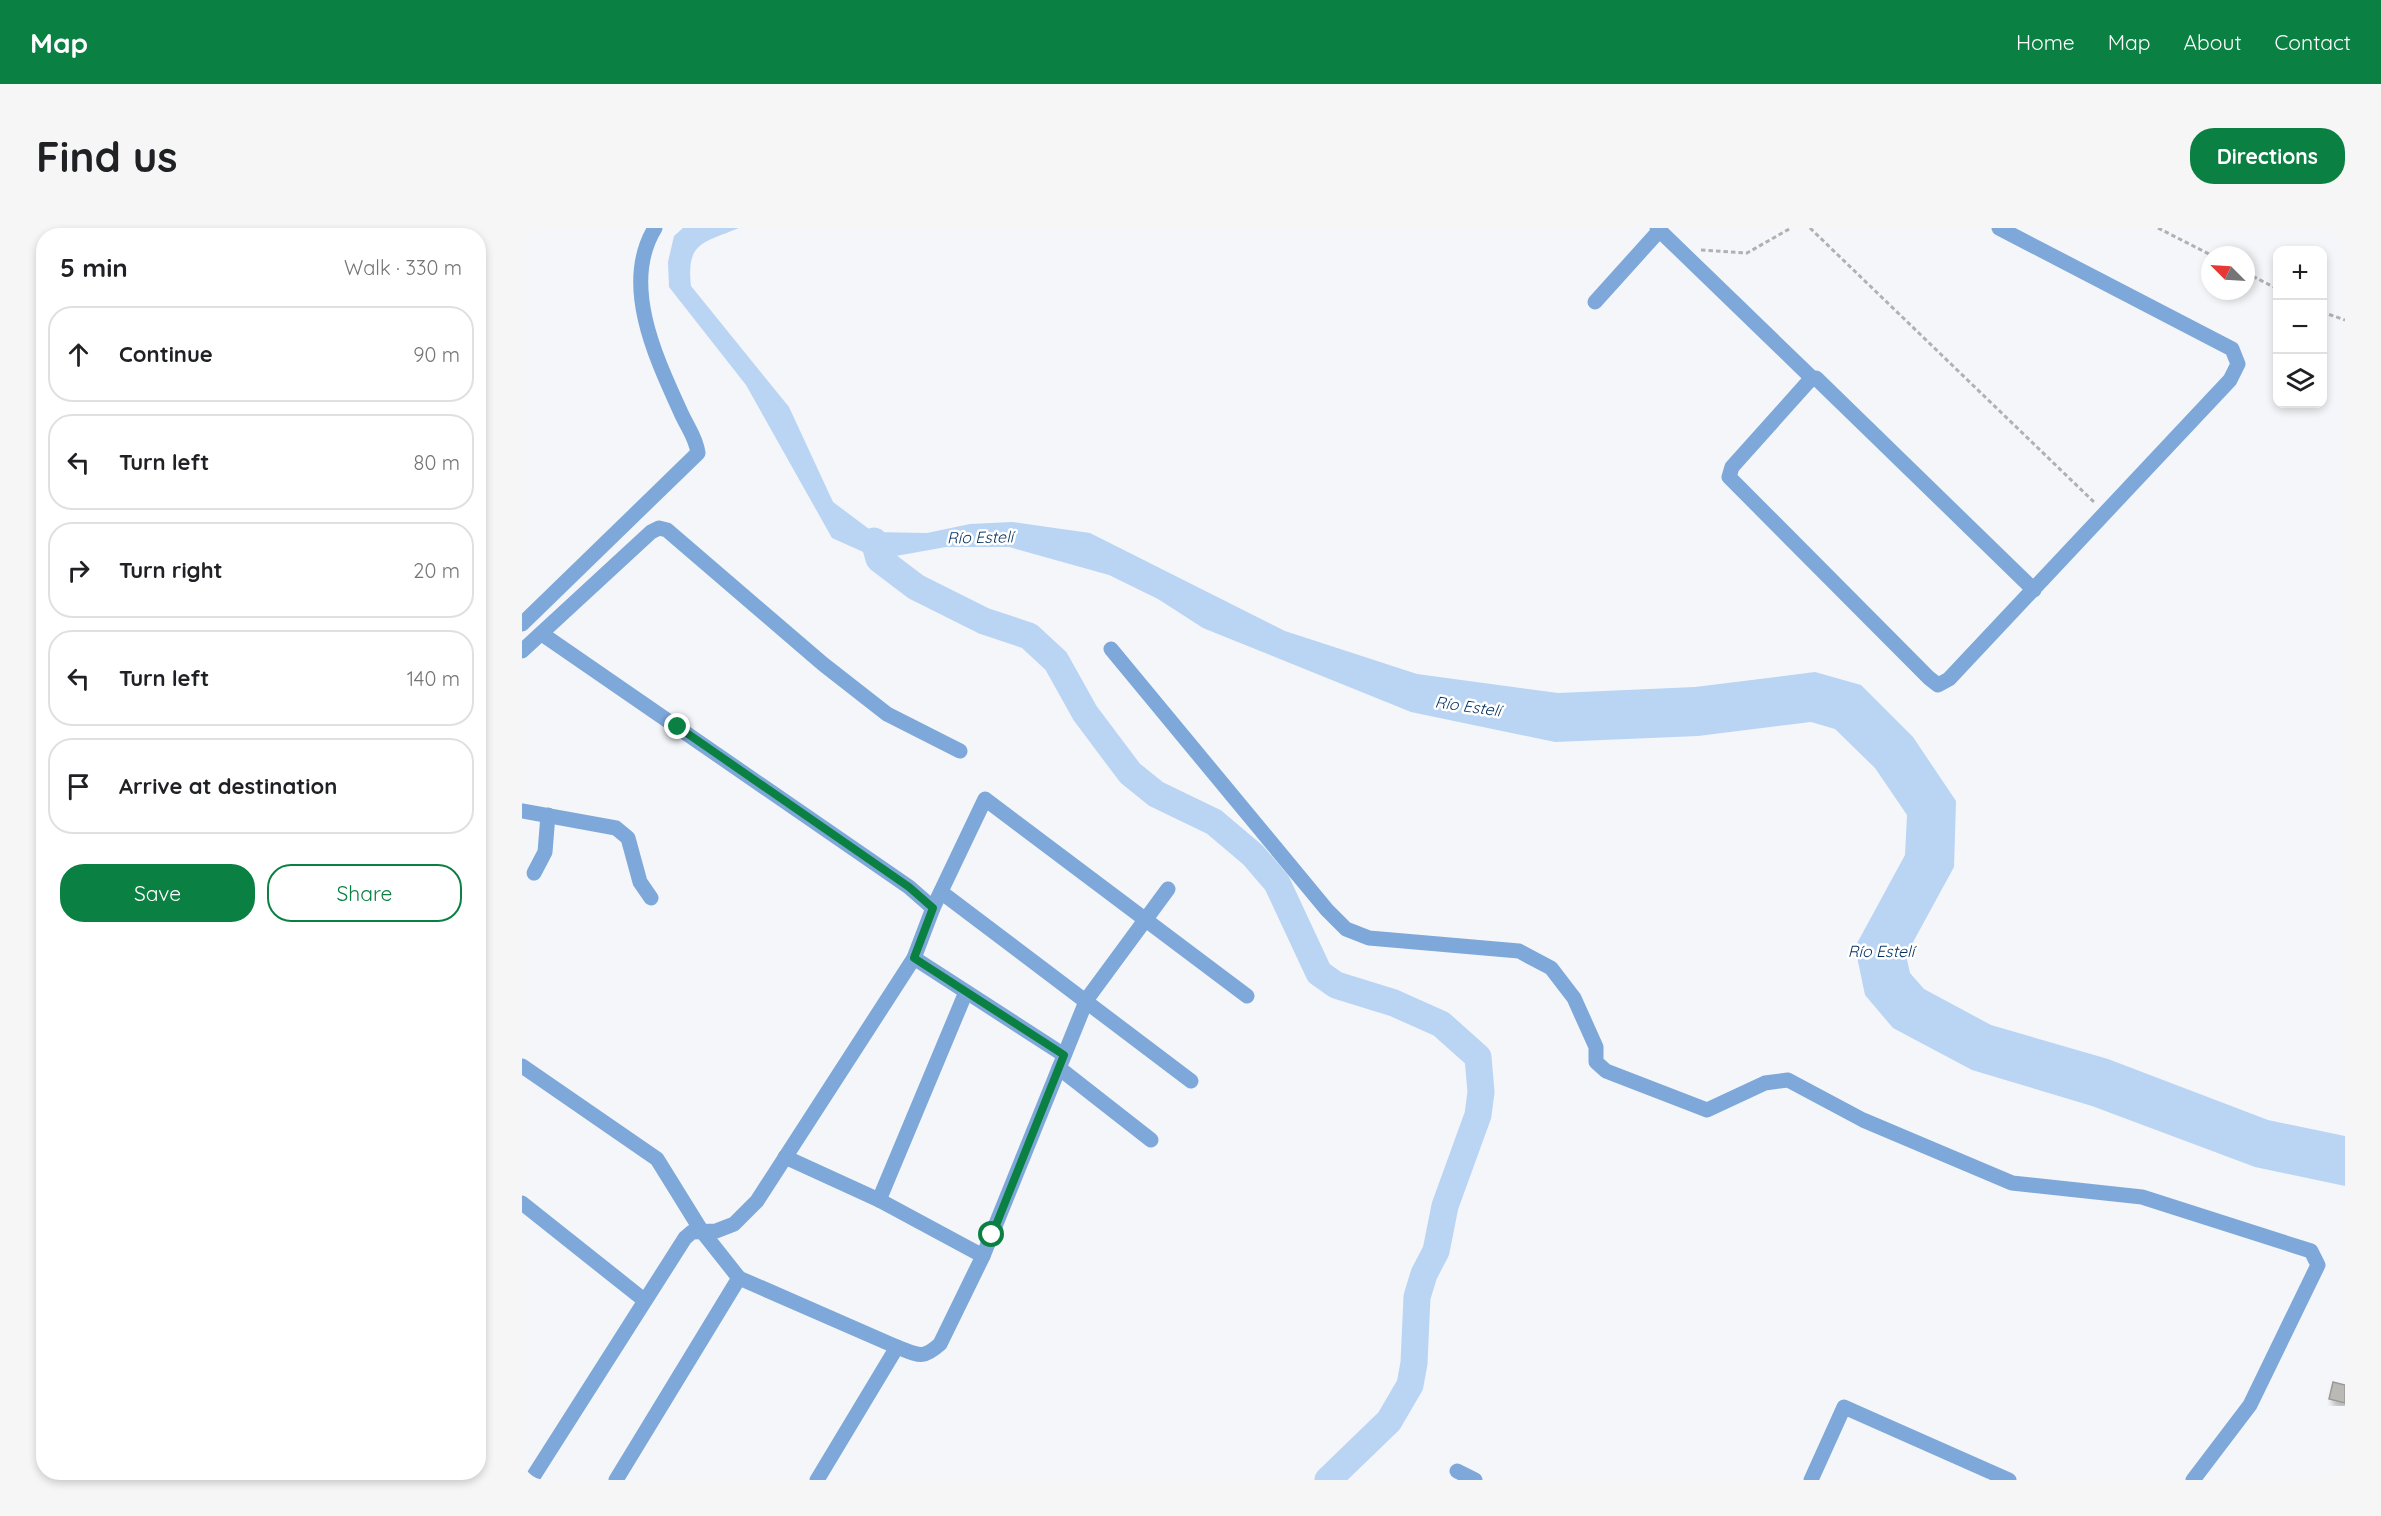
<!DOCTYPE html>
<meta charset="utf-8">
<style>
:root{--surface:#fff;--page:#f6f6f6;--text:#202124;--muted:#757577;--line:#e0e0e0;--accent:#0b8043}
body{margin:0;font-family:Quicksand,sans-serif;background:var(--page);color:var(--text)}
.controls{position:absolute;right:18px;top:18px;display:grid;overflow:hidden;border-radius:12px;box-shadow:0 3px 9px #0003}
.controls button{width:54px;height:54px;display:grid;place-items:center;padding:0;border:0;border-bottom:2px solid var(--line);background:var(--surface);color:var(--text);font:30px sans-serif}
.compass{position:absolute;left:1679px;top:18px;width:54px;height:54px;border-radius:50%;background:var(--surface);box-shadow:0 3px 9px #0003;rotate:294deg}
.stop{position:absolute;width:18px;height:18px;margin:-14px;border:4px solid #0b8043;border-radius:50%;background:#fff}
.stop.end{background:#0b8043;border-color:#fff;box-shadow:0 2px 6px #0008}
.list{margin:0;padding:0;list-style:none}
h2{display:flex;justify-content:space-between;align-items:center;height:78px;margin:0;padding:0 24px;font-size:26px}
h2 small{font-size:20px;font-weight:400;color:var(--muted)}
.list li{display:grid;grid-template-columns:39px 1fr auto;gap:18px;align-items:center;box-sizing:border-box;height:96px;margin:0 12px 12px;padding:0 12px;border:2px solid var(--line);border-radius:24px}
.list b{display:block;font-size:22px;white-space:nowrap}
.list em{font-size:20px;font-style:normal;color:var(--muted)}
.actions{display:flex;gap:12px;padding:18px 24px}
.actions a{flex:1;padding:14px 0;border:2px solid var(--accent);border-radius:24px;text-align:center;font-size:21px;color:var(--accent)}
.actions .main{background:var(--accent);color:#fff}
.icon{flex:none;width:33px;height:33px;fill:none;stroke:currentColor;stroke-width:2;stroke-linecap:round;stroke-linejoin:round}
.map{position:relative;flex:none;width:1823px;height:1252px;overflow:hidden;border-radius:24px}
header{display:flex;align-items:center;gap:36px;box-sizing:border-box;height:84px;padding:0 30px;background:var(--accent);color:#fff}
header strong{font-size:28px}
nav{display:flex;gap:33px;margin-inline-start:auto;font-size:21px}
.intro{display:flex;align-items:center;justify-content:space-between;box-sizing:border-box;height:144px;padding:0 36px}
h1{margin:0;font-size:42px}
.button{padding:15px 27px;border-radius:24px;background:var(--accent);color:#fff;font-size:21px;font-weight:700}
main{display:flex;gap:36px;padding:0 36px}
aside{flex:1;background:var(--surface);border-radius:24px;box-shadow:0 3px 9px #0003}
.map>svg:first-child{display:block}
.water{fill:#bad4f4}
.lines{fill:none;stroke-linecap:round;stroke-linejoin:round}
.river{stroke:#bad4f4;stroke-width:27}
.building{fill:#bab9b6;stroke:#9b9997;stroke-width:1.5;filter:url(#shadow)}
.path{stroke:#afb1b3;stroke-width:3;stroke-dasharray:4.5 3;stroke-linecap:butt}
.minor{stroke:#7da8d9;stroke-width:15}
.route{stroke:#0b8043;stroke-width:8}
.labels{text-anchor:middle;stroke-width:5;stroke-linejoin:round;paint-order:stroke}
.water-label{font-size:16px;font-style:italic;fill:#002f5d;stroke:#fff}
</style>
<header>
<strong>Map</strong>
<nav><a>Home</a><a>Map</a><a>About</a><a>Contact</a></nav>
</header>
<div class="intro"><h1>Find us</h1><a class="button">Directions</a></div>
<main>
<aside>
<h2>5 min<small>Walk · 330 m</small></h2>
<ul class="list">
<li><svg class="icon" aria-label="ahead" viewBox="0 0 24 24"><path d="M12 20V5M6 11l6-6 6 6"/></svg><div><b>Continue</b></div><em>90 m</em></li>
<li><svg class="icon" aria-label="left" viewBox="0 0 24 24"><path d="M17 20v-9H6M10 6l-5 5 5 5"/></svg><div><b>Turn left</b></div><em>80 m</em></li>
<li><svg class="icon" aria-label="right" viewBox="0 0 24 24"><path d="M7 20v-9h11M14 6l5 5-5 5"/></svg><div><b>Turn right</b></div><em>20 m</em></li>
<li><svg class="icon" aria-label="left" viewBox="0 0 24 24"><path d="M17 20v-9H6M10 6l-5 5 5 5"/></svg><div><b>Turn left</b></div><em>140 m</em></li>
<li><svg class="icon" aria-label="arrive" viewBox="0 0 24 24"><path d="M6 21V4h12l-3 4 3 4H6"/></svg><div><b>Arrive at destination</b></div></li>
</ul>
<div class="actions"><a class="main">Save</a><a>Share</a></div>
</aside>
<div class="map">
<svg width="1823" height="1252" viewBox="0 0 1823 1252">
<defs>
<filter id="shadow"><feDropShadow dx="3.5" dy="6" stdDeviation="3" flood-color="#0004"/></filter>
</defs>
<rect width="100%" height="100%" fill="#f4f6f9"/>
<path class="water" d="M161 0H217C181 15 164 14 169 58L267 179 311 274 351 304 405 305 448 296 490 294 568 305 763 403 895 446 1036 465 1173 459 1293 444 1339 457 1391 509 1434 573 1432 639 1384 727 1388 745 1402 761 1469 797 1586 831 1746 892 1823 908V958L1733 939 1570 878 1450 842 1371 800 1343 767 1333 719 1383 627 1385 587 1353 540 1313 501 1289 494 1176 508 1033 514 889 484 681 400 636 371 587 347 487 319H424L357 331 310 310 224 157 147 59 146 34 152 8Z"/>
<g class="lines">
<path class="river" d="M352 313 357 331 394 359 462 393 507 408 534 433 563 485 608 545 634 566 692 594 731 627 755 655 797 745 814 757 872 775 919 796 956 829 959 864 956 887 923 978 914 1023 902 1046 895 1069 892 1135 888 1157 867 1193 806 1252"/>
</g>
<path class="building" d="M1811 1154 1823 1157V1175L1807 1171Z"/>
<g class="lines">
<g class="path">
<path d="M1288 0 1574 276"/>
<path d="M1636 0 1689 27"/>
<path d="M1179 22 1225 25 1269 0"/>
<path d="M1724 45 1756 61"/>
<path d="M1800 84 1823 92"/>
</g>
<g class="minor">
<path d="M1135 0 1290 150"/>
<path d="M1477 0 1710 121 1716 136 1708 152 1427 451 1416 457 1407 450 1207 249 1210 239 1287 153 1294 150 1512 362"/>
<path d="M1073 74 1137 3"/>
<path d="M0 396 176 225C174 210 166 200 160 187 135 132 98 57 133 0"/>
<path d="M20 406 387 659 411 680"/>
<path d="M589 421 805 682 824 701 847 710 997 723 1029 740 1052 770 1074 819V834L1084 843 1185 882 1243 855 1266 852 1341 892 1490 955 1620 969 1789 1023 1796 1037 1728 1177 1671 1252"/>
<path d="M0 423 129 304 137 300 145 302 301 436 365 486 438 523"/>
<path d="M0 583 94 600 106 610 118 654 129 670"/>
<path d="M12 645 23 624 26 587"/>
<path d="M419 664 669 853"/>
<path d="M392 730 542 827"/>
<path d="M0 838 135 931 179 1002 217 1050 375 1119C397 1127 400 1132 418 1116L461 1028 565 771 646 661"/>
<path d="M537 840 629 912"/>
<path d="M263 929 357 972 461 1028"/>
<path d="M357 972 444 764"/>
<path d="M0 975 122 1072"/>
<path d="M935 1243 953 1252"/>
<path d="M9 1252 163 1010 170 1004 194 1003 212 996 235 973 392 730 411 680 463 571 725 768"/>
<path d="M94 1252 217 1050"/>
<path d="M295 1252 375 1119"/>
<path d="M1289 1252 1322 1179 1487 1252"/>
</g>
</g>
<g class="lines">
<path class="route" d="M156 499 387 659 411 680 392 730 542 827 470 1007"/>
</g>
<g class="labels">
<g class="water-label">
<text transform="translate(458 309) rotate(-1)" y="6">Río Estelí</text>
<text transform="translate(946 478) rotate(8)" y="6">Río Estelí</text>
<text x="1359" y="729">Río Estelí</text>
</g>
</g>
</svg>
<div class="controls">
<button>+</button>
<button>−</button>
<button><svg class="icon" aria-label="layers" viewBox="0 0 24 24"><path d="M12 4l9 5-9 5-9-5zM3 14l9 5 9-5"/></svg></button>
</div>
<svg class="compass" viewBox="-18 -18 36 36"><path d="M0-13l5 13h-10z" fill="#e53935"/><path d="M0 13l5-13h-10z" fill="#757577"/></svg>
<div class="stop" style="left:470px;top:1007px"></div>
<div class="stop end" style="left:156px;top:499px"></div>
</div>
</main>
